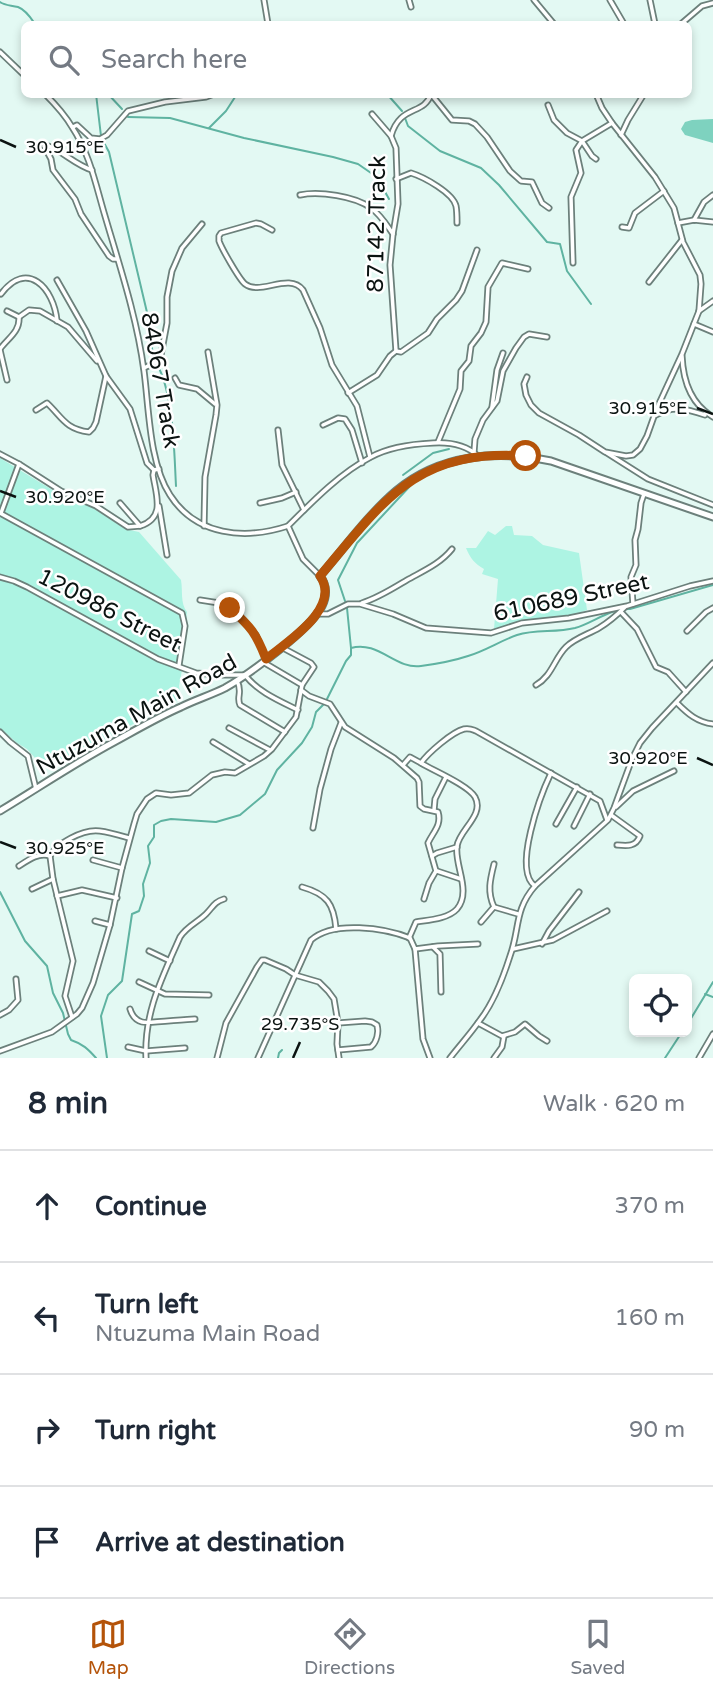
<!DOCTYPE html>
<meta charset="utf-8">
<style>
:root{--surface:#fff;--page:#f6f6f7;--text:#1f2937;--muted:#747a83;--line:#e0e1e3;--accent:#b45309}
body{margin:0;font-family:"Varela Round",sans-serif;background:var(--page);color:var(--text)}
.controls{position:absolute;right:21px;bottom:21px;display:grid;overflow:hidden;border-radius:10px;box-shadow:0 4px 10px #0003}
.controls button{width:63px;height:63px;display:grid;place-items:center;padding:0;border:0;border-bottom:2px solid var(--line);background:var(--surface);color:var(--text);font:35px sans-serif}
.stop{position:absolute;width:21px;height:21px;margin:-16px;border:5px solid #b45309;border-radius:50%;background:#fff}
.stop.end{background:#b45309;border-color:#fff;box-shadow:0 2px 7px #0008}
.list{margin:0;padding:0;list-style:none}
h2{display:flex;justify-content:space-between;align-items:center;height:91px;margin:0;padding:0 28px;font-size:30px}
h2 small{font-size:23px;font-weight:400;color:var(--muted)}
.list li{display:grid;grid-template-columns:46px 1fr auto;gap:21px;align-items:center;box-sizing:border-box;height:112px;padding:0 28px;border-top:2px solid var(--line)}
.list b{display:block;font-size:26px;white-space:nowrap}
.list p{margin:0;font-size:23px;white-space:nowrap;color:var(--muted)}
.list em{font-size:23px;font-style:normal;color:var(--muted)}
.icon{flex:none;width:38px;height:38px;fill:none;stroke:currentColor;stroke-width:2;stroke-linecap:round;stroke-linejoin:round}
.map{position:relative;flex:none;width:713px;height:1058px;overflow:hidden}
.search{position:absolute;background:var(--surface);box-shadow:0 4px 10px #0003;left:21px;right:21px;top:21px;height:77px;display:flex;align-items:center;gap:18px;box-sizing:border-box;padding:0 24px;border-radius:10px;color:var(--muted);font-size:26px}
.sheet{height:539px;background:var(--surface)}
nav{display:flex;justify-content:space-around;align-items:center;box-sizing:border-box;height:98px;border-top:2px solid var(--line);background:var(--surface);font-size:19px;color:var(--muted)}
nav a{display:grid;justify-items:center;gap:4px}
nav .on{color:var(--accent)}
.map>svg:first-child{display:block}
.green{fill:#adf4e3}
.forest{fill:#7ed2bf}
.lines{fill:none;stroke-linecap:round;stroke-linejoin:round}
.stream{stroke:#5fb3a1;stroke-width:2}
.street-casing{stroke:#6c807b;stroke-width:7}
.secondary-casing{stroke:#6c807b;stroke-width:9}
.street{stroke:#fff;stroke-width:3.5}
.secondary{stroke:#fff;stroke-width:5}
.route{stroke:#b45309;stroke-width:9}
.ticks{fill:none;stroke:#0b1311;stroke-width:2.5}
.labels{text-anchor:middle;stroke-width:5;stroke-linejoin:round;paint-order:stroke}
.street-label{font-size:23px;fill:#0b1311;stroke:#fff}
.ticks-label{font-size:18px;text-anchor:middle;fill:#0b1311;stroke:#fff;stroke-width:5;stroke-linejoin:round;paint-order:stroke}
</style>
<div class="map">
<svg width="713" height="1058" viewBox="0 0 713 1058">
<rect width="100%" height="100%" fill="#e3f9f3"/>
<g class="green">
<path d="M0 458 59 494 93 508 125 529 139 532 181 580C183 591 180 603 187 612L182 657V670L179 686 181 698 60 764 36 759 27 749 17 743 0 728Z"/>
<path d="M506 526H512L514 535 532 536 543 545 579 553 587 610 573 615 522 621 494 629 498 579 482 574 484 569C475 564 470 558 466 548H476L488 531 495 535Z"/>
</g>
<path class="forest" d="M713 119V143L685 135 681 129 685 122 692 120Z"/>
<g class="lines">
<g class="stream">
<path d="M0 2C6 6 11 5 18 7 26 10 31 18 35 24"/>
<path d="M96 94 101 136"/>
<path d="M108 94 122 109"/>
<path d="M387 94 402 111"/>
<path d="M128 117 170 118 244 138 333 157 358 164 371 173 379 181 389 199"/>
<path d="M405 118 408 126 440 151 481 168 499 185 547 242 560 244 567 271 591 304"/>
<path d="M209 128 226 111 237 94"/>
<path d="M103 141 109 152 150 325V339L154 358"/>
<path d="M157 364C174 396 174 450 176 486"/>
<path d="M403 475 433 453 449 449"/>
<path d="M345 601 338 580 357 543 411 485"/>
<path d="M347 608 351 648"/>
<path d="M327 699 346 661 351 655V648C378 640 396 670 421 666 436 664 453 661 468 656 485 651 500 641 517 635 536 629 555 633 575 628 593 623 610 608 630 609L713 585"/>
<path d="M0 892 25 941 47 966 53 993 63 1013 68 1034 71 1040C83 1044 88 1049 96 1058"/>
<path d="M705 994 713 997"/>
<path d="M687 1025 713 982"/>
<path d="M107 1058 101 1016 108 995 122 981 132 914 139 911 144 896 143 884 150 863 148 846 154 837V825L161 821 171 819 216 822 240 815 265 794 277 770 302 743 312 727 316 712 324 704"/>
<path d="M278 1058 279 1053 282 1050"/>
<path d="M665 1058 682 1032"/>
</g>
<g class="street-casing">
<g id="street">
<path d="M264 0 268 24"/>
<path d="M409 0 411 7"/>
<path d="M534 0 554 24"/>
<path d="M610 0 624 24"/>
<path d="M650 0 655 24"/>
<path d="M681 24 702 6 713 3"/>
<path d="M0 52 24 75"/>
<path d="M45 94C55 104 65 115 72 127 90 154 96 186 105 216 120 267 137 318 144 371 149 408 149 463 170 495 196 536 245 540 288 526L303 559 320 576"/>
<path d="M548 105 554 120 567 133 582 141 592 156 596 159"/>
<path d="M372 114 391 136"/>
<path d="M73 127 77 125 91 138 100 139 107 135 128 111 165 102 206 97 214 94"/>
<path d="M621 135 628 120 644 94"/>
<path d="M92 170C75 165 63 151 46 145L44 146 51 159 53 170 75 199 81 214 109 256 113 259H117"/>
<path d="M396 179 411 173C424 177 453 193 456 206 457 211 457 218 457 223"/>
<path d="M300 195C319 191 355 196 371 208 381 215 386 224 393 234"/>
<path d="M694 220 704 202 713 195"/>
<path d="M678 223 694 220 713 222"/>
<path d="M622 227 629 228 635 213 664 191"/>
<path d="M272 230 261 224 256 223 221 233 219 236V241C222 249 239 279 245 284 260 296 289 272 303 290L320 328 332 365 357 406 370 457"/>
<path d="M573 263 571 197 581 173 576 150 582 141 612 123"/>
<path d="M57 280 86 331 106 376 130 409 147 463 154 470 159 469"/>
<path d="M649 282 682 240"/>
<path d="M1 294C27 259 54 288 57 321"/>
<path d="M7 311 19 317 29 310 40 311 68 327 97 361"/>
<path d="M699 311 713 301"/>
<path d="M694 324 713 332"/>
<path d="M0 349C8 338 20 332 19 317"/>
<path d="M0 350 7 380"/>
<path d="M396 351 401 352 428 333 437 319 456 300 462 291 477 250"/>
<path d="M682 356C683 380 691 404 713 417"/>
<path d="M144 368 156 362 161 355 167 323V297L172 271 182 248 202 224"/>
<path d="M527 377 524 384 526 395 531 405 539 413 579 435 605 452 626 456 633 455 640 449 647 436 657 408 682 354 699 311 701 284 700 275 683 242 674 208 655 177 612 123 602 108 596 94"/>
<path d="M175 378 179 385 197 389 215 404"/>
<path d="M348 393 377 375 390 356 396 351 390 265 393 234 398 204 396 148 391 136C400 104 424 116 431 94L452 120 469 121 475 124 487 137 510 171 521 181 532 182 542 203 549 208"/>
<path d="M492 407 497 370 503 353"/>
<path d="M36 410 47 403C62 417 65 429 89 432L93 428 96 422 106 376"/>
<path d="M656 415C673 405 687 409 705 415"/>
<path d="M323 425 338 418 345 419 352 430 362 463"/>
<path d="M278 430 282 465 304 510"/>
<path d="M438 442 460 389 461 371 469 361 471 346 481 333 486 322 488 287 502 263 528 269"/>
<path d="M474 452 475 439 483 420 497 401 503 371 516 348 524 337 529 334 547 337"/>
<path d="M607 453 648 479 713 505"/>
<path d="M0 454 19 464 61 491 96 506 128 527 140 526"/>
<path d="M120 503 140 526C166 518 156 495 153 475L154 470"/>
<path d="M260 503 282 498 296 492"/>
<path d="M159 506 167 555"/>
<path d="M0 513 182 613 185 626 179 665"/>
<path d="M1 513 19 464"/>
<path d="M204 526 205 477 216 415 217 405 208 352"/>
<path d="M288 526C312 502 340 473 371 457 389 447 412 444 433 443 449 442 466 445 478 456"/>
<path d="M0 577 14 581 27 587 158 659 196 673 220 675H245C258 692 280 701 298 710"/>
<path d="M200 600 219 603 230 608 256 635 266 659"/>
<path d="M362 603C378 598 392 589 407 580 423 571 440 564 452 549"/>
<path d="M633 604 631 577 636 565 635 540 638 529 641 503 644 494"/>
<path d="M621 612 637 629 656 667 668 672 686 692"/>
<path d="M317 614H328L348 604H360L393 614 426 628 491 633 522 623 569 618 627 606 690 586 713 581"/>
<path d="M687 631 706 612 713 608"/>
<path d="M263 662 302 685"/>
<path d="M237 681C243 692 236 697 240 705L285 732"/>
<path d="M536 685C552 676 554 659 566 647 575 638 589 634 599 628 609 622 617 615 625 607"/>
<path d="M301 690 309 696 330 704 345 727 394 758 417 778 419 782 420 806 424 809 438 812C442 825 433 832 428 843L436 871 429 883 424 899"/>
<path d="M677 703C688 714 697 722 713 724"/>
<path d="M229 728 270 750"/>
<path d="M0 732 10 742 28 756 36 789"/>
<path d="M213 742 249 764"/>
<path d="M403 765 410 757 421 763C428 753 452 732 464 729 470 728 471 729 476 731L600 801 607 820"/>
<path d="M616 807 633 791 674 771"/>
<path d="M434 810 435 799 446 777"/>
<path d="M611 815 640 836C636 847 627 846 617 845"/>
<path d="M556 824 577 787"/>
<path d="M574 826 590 794"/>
<path d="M313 828 320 789 331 749 341 723"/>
<path d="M432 856 437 853 457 847"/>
<path d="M93 860 122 868"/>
<path d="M19 866C28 860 39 852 50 856"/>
<path d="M437 871 461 879"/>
<path d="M535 886C512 870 541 794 551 773"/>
<path d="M302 887C327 894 334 904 336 929"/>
<path d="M32 889 53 879"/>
<path d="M57 896 82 890 117 898"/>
<path d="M494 907C487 892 490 880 494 864"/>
<path d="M494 907 518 914"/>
<path d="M95 921 110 925"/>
<path d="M481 922 493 908"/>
<path d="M409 938 416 922C428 920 448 919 457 909 472 891 454 865 457 846 459 830 485 815 475 797 468 785 434 771 421 763"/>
<path d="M542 944 549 931 579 892"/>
<path d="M433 947 440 954 441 992"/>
<path d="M415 949 438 946 478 944"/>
<path d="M513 949 553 940 607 911"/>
<path d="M149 951 170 961"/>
<path d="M139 982 165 994 209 995"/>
<path d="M130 1009C132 1016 135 1020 142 1022 149 1024 183 1019 195 1019"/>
<path d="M0 1015 9 1010 18 1000 16 979"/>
<path d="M72 1017 65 996 73 961 53 879 50 856C55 847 62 843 71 838 95 825 105 832 129 838"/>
<path d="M478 1023 502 1036 515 1032 525 1024 539 1036 547 1041"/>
<path d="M128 1047 146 1051 185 1048"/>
<path d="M338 1050 371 1047C377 1042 379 1032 377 1025L372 1022 365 1021 338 1023"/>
<path d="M0 1051 52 1032 77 1014 82 1008 93 983 110 925 122 868 134 824 137 814 147 799 156 793 171 795 189 793 212 775 225 772 235 773 264 756 272 749 296 717 302 685 314 667 311 663 281 647"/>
<path d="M146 1058C144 1012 162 978 180 937 187 926 198 922 206 914 213 907 214 902 224 899"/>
<path d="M217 1058 226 1023 257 967 262 960H265L286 969 295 975 319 982 328 991 334 999 338 1023 337 1044 339 1058"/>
<path d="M258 1058 311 940C333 920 385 928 410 938L415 949 423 1039 430 1058"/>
<path d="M450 1058C460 1045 471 1033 480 1020 494 1002 503 978 510 956 520 929 514 910 535 886L608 820 614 808 632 759 640 743 652 728 713 663"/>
<path d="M494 1058 502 1047 504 1036"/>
<path d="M699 1058 713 1034"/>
</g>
</g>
<g class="secondary-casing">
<path id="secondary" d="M0 811C38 788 75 763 114 742 136 730 158 717 181 707 195 700 211 695 225 688 248 675 311 629 322 606 327 596 327 585 320 576 345 547 368 515 396 491 440 454 497 450 551 461L713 517"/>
</g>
<use href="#street" class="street"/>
<use href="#secondary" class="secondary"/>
</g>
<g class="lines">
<path class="route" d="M230 608C251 627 256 633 266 659 287 642 342 608 320 576 385 499 416 449 526 456"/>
</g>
<path class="ticks" d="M0 140 16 147M697 408 713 414M0 491 16 497M697 758 713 765M0 842 16 848M293 1058 300 1042"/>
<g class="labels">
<g class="street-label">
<text transform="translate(376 224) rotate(-89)" y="8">87142 Track</text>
<text transform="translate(161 380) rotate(80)" y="8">84067 Track</text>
<text transform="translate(571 597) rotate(-12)" y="8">610689 Street</text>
<text transform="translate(110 610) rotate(27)" y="8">120986 Street</text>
<text transform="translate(136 714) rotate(-29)" y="8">Ntuzuma Main Road</text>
</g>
</g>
<g class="ticks-label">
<text x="65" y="153">30.915°E</text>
<text x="648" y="414">30.915°E</text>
<text x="65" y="503">30.920°E</text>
<text x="648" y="764">30.920°E</text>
<text x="65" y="854">30.925°E</text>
<text x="300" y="1030">29.735°S</text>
</g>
</svg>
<div class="controls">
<button><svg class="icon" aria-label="locate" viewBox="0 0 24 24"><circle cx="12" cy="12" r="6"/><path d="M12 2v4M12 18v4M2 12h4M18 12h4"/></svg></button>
</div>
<div class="stop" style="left:526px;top:456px"></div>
<div class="stop end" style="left:230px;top:608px"></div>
<div class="search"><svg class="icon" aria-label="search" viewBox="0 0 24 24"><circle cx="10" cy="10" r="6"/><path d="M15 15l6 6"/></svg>Search here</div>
</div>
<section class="sheet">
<h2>8 min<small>Walk · 620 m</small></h2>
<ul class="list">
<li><svg class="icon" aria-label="ahead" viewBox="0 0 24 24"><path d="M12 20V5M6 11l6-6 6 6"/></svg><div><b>Continue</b></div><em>370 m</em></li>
<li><svg class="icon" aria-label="left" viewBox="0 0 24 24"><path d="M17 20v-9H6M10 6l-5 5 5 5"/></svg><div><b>Turn left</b><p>Ntuzuma Main Road</p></div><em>160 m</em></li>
<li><svg class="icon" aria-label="right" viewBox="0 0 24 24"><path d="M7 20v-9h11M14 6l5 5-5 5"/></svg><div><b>Turn right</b></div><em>90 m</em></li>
<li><svg class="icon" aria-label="arrive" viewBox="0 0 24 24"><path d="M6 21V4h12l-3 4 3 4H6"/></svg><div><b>Arrive at destination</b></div></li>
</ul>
</section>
<nav>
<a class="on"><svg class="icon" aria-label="map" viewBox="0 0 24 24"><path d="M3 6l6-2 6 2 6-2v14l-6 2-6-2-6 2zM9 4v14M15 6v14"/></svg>Map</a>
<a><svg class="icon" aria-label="directions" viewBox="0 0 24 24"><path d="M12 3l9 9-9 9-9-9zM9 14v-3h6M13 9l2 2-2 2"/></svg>Directions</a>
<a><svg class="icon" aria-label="saved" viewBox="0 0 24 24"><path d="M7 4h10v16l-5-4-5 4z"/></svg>Saved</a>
</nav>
